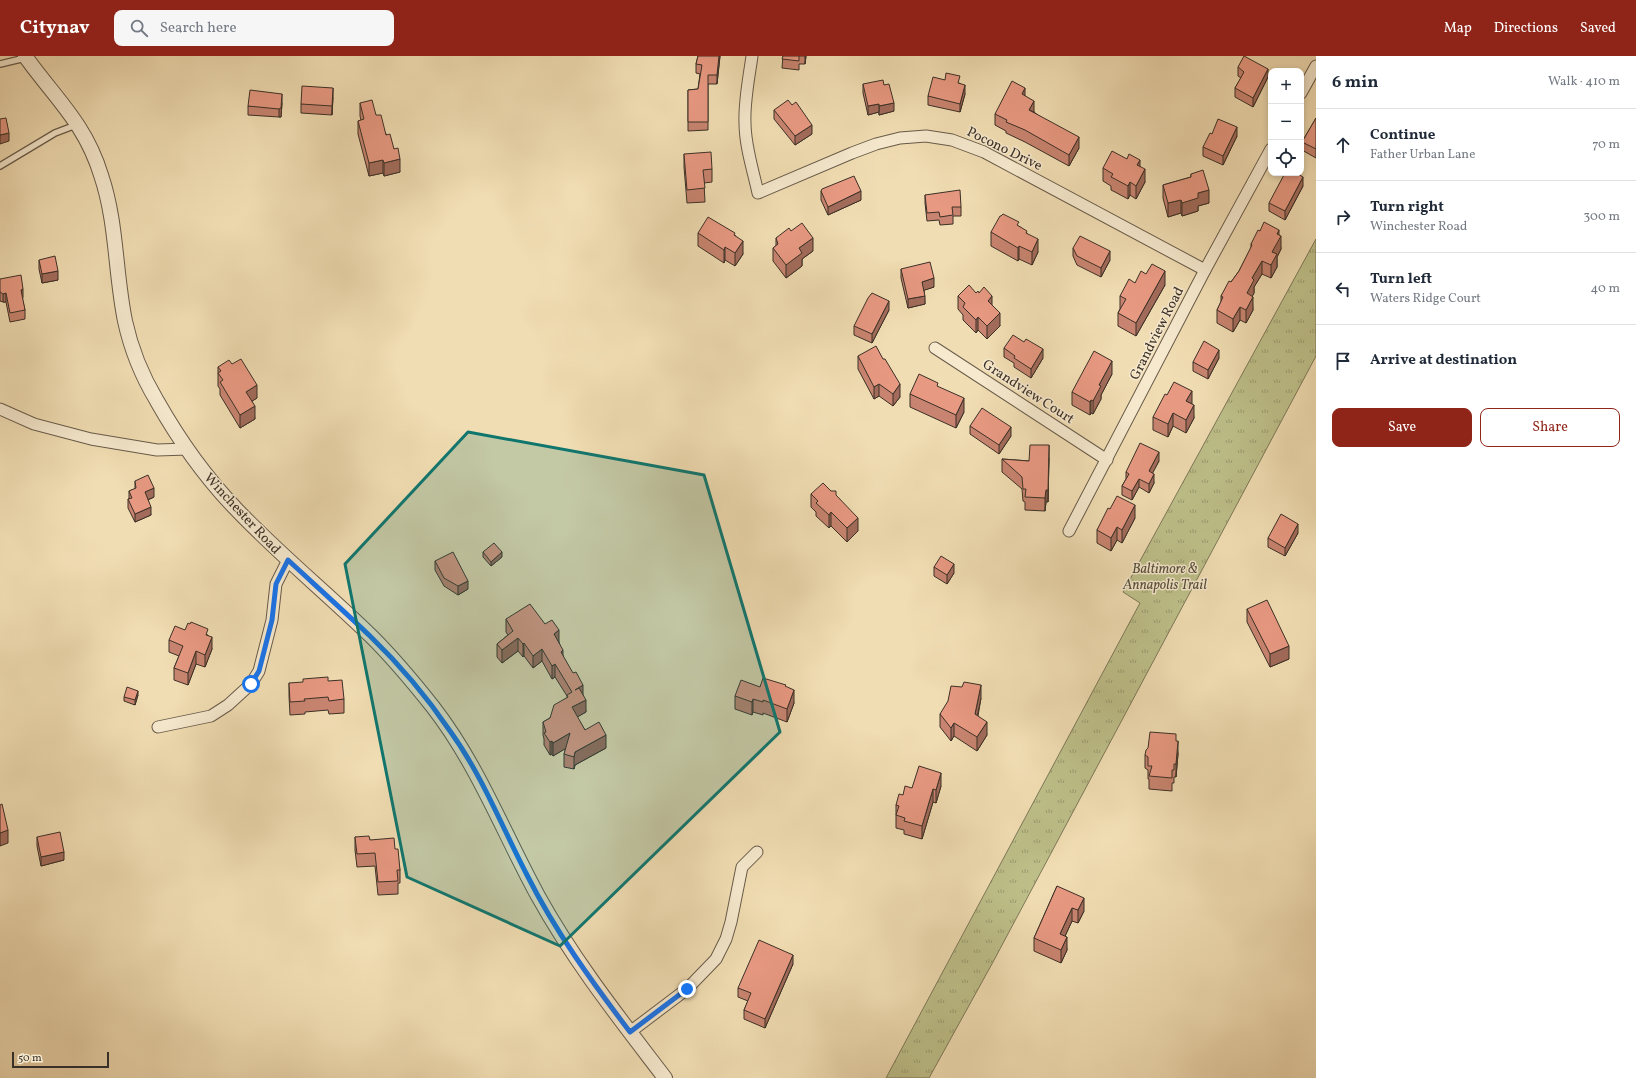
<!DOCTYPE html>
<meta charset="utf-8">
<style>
:root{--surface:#fff;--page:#f6f6f7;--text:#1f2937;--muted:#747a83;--line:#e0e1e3;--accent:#8f2418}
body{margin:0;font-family:Vollkorn,serif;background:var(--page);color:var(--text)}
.controls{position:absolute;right:12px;top:12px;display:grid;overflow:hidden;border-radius:8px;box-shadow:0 2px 6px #0003}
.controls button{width:36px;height:36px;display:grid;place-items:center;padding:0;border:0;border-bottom:1px solid var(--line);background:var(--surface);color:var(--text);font:20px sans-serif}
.scale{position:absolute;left:12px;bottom:10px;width:97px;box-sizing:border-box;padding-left:4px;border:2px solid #3b3027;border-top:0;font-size:11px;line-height:14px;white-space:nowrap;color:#3b3027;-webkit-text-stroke:3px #f6e9ce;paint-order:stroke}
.stop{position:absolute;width:12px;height:12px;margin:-9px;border:3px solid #1a73e8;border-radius:50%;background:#fff}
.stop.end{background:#1a73e8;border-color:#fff;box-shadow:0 1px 4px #0008}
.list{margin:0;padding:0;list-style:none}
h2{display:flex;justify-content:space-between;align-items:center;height:52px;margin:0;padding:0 16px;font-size:17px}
h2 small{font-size:13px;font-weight:400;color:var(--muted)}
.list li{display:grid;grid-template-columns:26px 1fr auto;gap:12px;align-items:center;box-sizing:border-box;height:72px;padding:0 16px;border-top:1px solid var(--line)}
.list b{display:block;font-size:15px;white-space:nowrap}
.list p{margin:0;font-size:13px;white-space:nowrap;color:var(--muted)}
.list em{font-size:13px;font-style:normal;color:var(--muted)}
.actions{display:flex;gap:8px;padding:12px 16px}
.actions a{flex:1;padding:9px 0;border:1px solid var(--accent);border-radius:8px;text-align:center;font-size:14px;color:var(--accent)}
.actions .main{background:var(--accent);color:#fff}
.icon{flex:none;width:22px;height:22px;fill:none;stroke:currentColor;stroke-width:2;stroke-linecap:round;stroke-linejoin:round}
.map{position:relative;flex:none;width:1316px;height:1022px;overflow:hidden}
header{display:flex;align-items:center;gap:24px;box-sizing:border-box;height:56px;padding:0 20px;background:var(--accent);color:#fff}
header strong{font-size:19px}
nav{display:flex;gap:22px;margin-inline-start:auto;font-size:14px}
.search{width:280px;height:36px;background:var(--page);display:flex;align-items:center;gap:10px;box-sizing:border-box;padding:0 14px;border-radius:8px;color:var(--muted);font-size:15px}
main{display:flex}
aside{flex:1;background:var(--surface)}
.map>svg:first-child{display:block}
.park{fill:url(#park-tufts);stroke:#7c7858}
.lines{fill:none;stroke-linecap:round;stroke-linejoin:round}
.service-casing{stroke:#685b4a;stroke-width:8}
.minor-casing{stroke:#685b4a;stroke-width:13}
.tertiary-casing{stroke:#685b4a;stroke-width:16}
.service{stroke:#f6e9ce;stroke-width:5.5}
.minor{stroke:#f6e9ce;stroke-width:11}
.tertiary{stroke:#f6e9ce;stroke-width:14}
.wall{fill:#c88470;stroke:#3b3027}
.shaded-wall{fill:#a26b5b;stroke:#3b3027}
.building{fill:#e89982;stroke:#3b3027}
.route{stroke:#1a73e8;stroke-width:5}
.marked{fill:#0f766e;fill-opacity:0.2;stroke:#0f766e;stroke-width:3;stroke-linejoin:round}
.labels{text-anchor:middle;stroke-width:3;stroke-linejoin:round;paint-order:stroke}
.street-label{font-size:14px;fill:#3b3027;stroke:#f6e9ce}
.park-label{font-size:14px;font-style:italic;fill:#554d3b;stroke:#f6e9ce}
</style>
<header>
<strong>Citynav</strong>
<div class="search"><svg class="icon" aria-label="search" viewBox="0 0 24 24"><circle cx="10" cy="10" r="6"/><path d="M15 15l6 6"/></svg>Search here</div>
<nav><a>Map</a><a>Directions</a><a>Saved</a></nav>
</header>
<main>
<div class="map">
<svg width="1316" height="1022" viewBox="0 0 1316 1022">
<defs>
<pattern id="park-tufts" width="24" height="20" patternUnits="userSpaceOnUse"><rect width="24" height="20" fill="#bec08a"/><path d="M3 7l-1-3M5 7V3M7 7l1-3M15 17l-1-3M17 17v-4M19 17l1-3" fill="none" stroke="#9c9c71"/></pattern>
</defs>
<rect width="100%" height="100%" fill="#f1ddb3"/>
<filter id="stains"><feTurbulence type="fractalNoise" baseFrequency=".005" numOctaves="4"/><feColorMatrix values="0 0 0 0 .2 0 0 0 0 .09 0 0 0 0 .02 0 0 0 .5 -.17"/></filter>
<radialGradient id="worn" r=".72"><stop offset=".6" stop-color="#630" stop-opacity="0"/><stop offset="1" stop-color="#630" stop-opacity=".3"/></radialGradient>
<path class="park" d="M1316 183V300L993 906 929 1022H886L1140 547 1123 536Z"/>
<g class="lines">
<g class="service-casing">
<g id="service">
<path d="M0 8 25 2"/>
<path d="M0 110 55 77 76 69"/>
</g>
</g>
<g class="minor-casing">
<g id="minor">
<path d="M752 0C749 22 744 45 745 67 745 90 753 114 758 137L852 97 876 88 900 82 926 80 952 84 984 96 1205 214"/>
<path d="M1301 37 1316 10"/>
<path d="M935 292 1107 404"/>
<path d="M0 353 34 368 91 383 157 394 188 393"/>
<path d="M1069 475 1205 214 1271 93"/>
<path d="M158 671 211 660 228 649 251 628 259 615 272 564 276 528 288 504"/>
<path d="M630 976 687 933 716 903 726 883 731 866 742 811 757 796"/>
</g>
</g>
<g class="tertiary-casing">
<path id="tertiary" d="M25 0C55 42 85 67 101 119 117 166 115 216 125 265 131 293 142 320 157 345 179 384 206 422 237 454 280 499 328 538 372 581 394 603 414 627 433 651 478 709 503 776 538 840 574 905 620 963 665 1022"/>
</g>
<use href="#service" class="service"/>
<use href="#minor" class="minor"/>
<use href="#tertiary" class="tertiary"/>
</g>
<g class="wall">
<path d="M698 0H720L717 28H708V74L688 75V34L698 33 700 18 696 17V8Z"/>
<path d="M783 0H806L805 8H799V14L782 12Z"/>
<path d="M1238 11 1268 21 1253 51 1235 41V32L1241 22 1238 20Z"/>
<path d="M960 27 965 38 960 56 928 49V40Z"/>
<path d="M863 28 894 55 879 59V56L868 59 863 37Z"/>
<path d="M1025 40 1034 56 1079 92 1069 110 1025 86 1006 77V75L995 69V58Z"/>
<path d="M333 41 332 59 301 57V48Z"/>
<path d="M282 47 281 61H279L248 59V50Z"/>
<path d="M360 47 376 59 394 93 400 116 384 120 383 117 369 120 358 78V65L361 64 360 60Z"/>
<path d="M774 54 812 78 795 89 774 63Z"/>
<path d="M1316 62V102L1302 94V86Z"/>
<path d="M1237 80 1223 109 1203 100V91Z"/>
<path d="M684 98 712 113V126L704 127 705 146 687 147 684 111Z"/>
<path d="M1140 110 1145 126 1136 143 1130 139 1128 143 1115 136 1111 134V130L1103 125V112Z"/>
<path d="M1191 118 1209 147 1198 150V155L1182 160 1181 157 1168 161 1163 142V129L1191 121Z"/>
<path d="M1303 130 1285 164 1269 155V147Z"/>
<path d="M821 135 861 144 828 159 821 144Z"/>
<path d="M925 139 961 151V160H953V168L940 169 939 164 927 165 925 147Z"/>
<path d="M1019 170 1027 177 1038 196 1032 209 1019 203 1018 205 991 190V176Z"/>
<path d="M791 175 813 195 802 203V210L786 222 773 205V192L776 190V182Z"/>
<path d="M1260 175 1279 179 1281 193 1277 201V211L1271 222 1262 218 1254 231V237L1252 240 1253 254 1246 267 1240 264 1233 276 1217 267V254L1221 246V240L1231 226 1239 215 1251 192V188Z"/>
<path d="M698 177 735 179 743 198 735 210 725 204 724 207 698 190Z"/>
<path d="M1073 192 1110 204 1101 221 1077 209 1073 200Z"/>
<path d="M39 204 58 224 42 227 39 213Z"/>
<path d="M901 213 934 231 924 234 925 248 908 252 901 222Z"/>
<path d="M0 223 23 242H22L25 254V263L10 266 6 246H3L0 245Z"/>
<path d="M1135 227 1165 229 1136 280 1118 270V257L1120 253V240Z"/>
<path d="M976 237 992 249 1000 270 987 283 978 274 976 277 963 264V259L958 253V240Z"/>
<path d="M889 254 872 287 854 279V270Z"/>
<path d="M1004 292 1043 302 1031 322 1014 311V307L1004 301Z"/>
<path d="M858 300 883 303 900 341 893 350 879 340 874 343 858 313Z"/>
<path d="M1219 302 1208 323 1193 315V306Z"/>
<path d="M232 308 257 342 252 345 255 363 240 372 220 339V333L218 330V311Z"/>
<path d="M1112 318 1101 339V343L1093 358 1091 357 1090 359 1072 349V336Z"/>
<path d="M910 338 964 356 956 372 910 351Z"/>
<path d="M1192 348 1194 362 1186 377 1173 370 1168 381 1153 374V361Z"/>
<path d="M970 370 1011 380 999 398 970 378Z"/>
<path d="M1049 402 1048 446H1046L1045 455 1025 454V446L1023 445 1022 433 1002 416V403L1029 405Z"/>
<path d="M1159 405 1152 417 1154 427 1149 437 1139 431 1132 444 1122 439V430L1126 423V416Z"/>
<path d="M135 425 154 441 148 444 151 459 135 466 128 452V443H129V435L135 433Z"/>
<path d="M811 438 836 440 858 475 847 486 831 470 829 472 816 460V456L811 451Z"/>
<path d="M1110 453 1135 462 1122 487 1117 484 1111 495 1097 487V474Z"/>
<path d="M1298 477 1285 500 1268 491V482Z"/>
<path d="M483 496 502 501 491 510 483 501Z"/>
<path d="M435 505 468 533 458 539 444 530 435 514Z"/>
<path d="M934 511 954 517 947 528 934 520Z"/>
<path d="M1247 553 1289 603 1270 611 1247 566Z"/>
<path d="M506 563 559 586 563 600 583 639 586 656 577 661 585 674 606 692 575 709 574 713 564 711V698L566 692 553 700 552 698 550 699 544 689V683L543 679V666L550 662 567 642V640L555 621 552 623 542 605 533 612 524 600 523 601 518 595 502 607 497 601V588L508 579 506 576Z"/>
<path d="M185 574 208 579 212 593 205 611 196 608 188 629 174 624V612L179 600 169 596V584Z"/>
<path d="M289 627 344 643V657L329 658 328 654 305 656V658L290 659 289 640Z"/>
<path d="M760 631H786L794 647 787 666 763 657V659L753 656 752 659 735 653V640Z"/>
<path d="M138 639 135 649 124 645V641Z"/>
<path d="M981 642 978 660 987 679 977 695 954 680 951 685 940 671V658Z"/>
<path d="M1176 685 1178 698 1176 721H1174V727H1172V735L1149 733V723H1148V714L1145 712V699Z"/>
<path d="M941 730 936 747 933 746 922 783 904 778V774L896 772V749L903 739 912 732Z"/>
<path d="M37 781 64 804 41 810 37 790Z"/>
<path d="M355 781 370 784 395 793 400 814V827H398V838L378 839 375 810 357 811 355 794Z"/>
<path d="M1057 830 1084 855 1078 867 1072 865 1065 880 1067 894 1061 907 1034 895V882Z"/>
<path d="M793 908 765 972 744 963V954L748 945 738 941V932Z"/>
</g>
<g class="shaded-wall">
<path d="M719 0H720L717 28V19Z"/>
<path d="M805 0H806L805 8Z"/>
<path d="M1268 13V21L1253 51V42Z"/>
<path d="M965 29V38L960 56V48Z"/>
<path d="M333 32V41L332 59V50Z"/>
<path d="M1025 32V44L1022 38Z"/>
<path d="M282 38V47L281 61H279V53Z"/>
<path d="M1034 45V56L1029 54Z"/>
<path d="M894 47V55L879 59V50Z"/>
<path d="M879 48V56L868 59V50Z"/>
<path d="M812 69V78L795 89V80Z"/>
<path d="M1237 71V80L1223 109V100Z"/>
<path d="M9 77V85L0 88V79Z"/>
<path d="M1079 81V92L1069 110V99Z"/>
<path d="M400 103V116L384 120V107Z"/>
<path d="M383 104V117L369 120V107Z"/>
<path d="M1140 104V117L1137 109Z"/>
<path d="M1145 113V126L1136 143V130Z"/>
<path d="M1303 121V130L1285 164V155Z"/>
<path d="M1130 126V139L1128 143V130Z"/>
<path d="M1209 134V147L1198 150V155L1182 160V147L1198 137Z"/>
<path d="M861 135V144L828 159V151Z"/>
<path d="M1181 144V157L1168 161V147Z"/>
<path d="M1279 174V182L1281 180V193L1277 201V211L1271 222V209L1272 196 1277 178Z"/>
<path d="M813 182V195L802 203V210L786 222V209L799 192Z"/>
<path d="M1038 183V196L1032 209V196Z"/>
<path d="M743 185V198L735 210V197Z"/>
<path d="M1019 190V203L1018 205V192Z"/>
<path d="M725 191V204L724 207V194Z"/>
<path d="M1110 195V204L1101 221V212Z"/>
<path d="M1262 205V218L1254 231V237L1247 251V237L1252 222Z"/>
<path d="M58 215V224L42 227V218Z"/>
<path d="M1165 215V229L1136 280V267Z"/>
<path d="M934 222V231L922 235V226Z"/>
<path d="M23 233V242L21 243V234Z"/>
<path d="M6 237V246H3V238Z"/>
<path d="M925 240V248L908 252V243Z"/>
<path d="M992 240V253L988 245Z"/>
<path d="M1253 241V254L1246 267V254Z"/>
<path d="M889 245V254L872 287V278Z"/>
<path d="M1240 251V264L1233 276V263Z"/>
<path d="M1000 257V270L987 283V270Z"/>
<path d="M978 261V274L976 277V264Z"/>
<path d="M1043 293V302L1031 322V313Z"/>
<path d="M1219 294V302L1208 323V314Z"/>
<path d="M1112 305V318L1101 339V343L1093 358V345L1099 329Z"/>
<path d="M879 328V340L874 343V331Z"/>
<path d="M900 328V341L893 350V338Z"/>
<path d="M257 329V342L246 349V336Z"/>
<path d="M1192 335V348L1186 345Z"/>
<path d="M964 342V356L956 372V359Z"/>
<path d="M1091 344V357L1090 359V346Z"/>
<path d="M1194 349V362L1186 377V364Z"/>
<path d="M255 350V363L240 372V359Z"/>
<path d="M1173 357V370L1168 381V368Z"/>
<path d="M1011 371V380L999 398V389Z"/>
<path d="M1049 389V402L1048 446V434Z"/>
<path d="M1159 396V405L1149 424V415Z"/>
<path d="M1154 418V427L1149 437V428Z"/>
<path d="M1139 423V431L1132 444V435Z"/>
<path d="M154 432V441L145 445V436Z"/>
<path d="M1046 434V446L1045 455V442Z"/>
<path d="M1135 449V462L1122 487V474Z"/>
<path d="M151 451V459L135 466V458Z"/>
<path d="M831 456V470L829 472V459Z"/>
<path d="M858 462V475L847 486V472Z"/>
<path d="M1298 468V477L1285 500V492Z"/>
<path d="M1117 471V484L1111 495V482Z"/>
<path d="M502 496V501L491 510V506Z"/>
<path d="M954 508V517L947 528V519Z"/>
<path d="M468 525V533L458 539V530Z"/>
<path d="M559 574V587L554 578Z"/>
<path d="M212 581V593L205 611V599Z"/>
<path d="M518 582V595L502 607V594Z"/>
<path d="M524 587V600L523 601V588Z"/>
<path d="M1289 590V603L1270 611V598Z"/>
<path d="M542 593V605L533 612V600Z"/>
<path d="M563 594V607L561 596Z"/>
<path d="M196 595V608L188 629V617Z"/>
<path d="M555 608V621L552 623V610Z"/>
<path d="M583 629V641L575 634Z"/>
<path d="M981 629V642L975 671V658Z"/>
<path d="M794 634V647L787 666V653Z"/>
<path d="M138 635V639L135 649V644Z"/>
<path d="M753 643V656L752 659V646Z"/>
<path d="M586 644V656L572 664V651Z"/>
<path d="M987 666V679L977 695V681Z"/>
<path d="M954 667V680L951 685V672Z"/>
<path d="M570 677V690L553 700V687Z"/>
<path d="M606 679V692L575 709 574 713V701L575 696Z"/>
<path d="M552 685V698L550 699V686Z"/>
<path d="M1178 685V698L1176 721V708Z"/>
<path d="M941 717V730L936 747V734Z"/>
<path d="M933 733V746L922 783V770Z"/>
<path d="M8 774V787L0 790V777Z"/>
<path d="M64 796V804L41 810V801Z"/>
<path d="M1084 842V855L1078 867V854Z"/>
<path d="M1072 852V865L1060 891V878Z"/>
<path d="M1067 881V894L1061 907V894Z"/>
<path d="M793 899V908L765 972V963Z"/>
</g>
<g class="building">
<path d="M698 0H719L717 19H708V66H688V34L698 33 702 9 696 8Z"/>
<path d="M783 0H799V5L782 3Z"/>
<path d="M1244 0 1268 13 1253 42 1235 32 1244 16 1238 11Z"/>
<path d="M946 17 960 20 958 27 965 29 960 48 928 40 933 21 945 24Z"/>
<path d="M883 24 884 29 889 28 894 47 879 50V48L868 50 863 28Z"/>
<path d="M1012 25 1025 32 1022 38 1034 45 1029 54 1079 81 1069 99 1025 74 1006 66 1007 64 995 58Z"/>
<path d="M302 30 333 32 332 50 301 48Z"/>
<path d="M250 34 282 38 281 52 279 53 248 50Z"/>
<path d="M372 44 376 59H381L386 79 390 78 394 93 398 92 400 103 384 107 383 104 369 107 358 65 364 63 360 47Z"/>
<path d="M788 44 792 49 796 46 812 69 795 80 774 54Z"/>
<path d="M6 62 9 77 0 79V63Z"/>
<path d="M1316 62V93L1302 86Z"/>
<path d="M1218 63 1237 71 1223 100 1203 91 1210 77 1212 78Z"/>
<path d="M1112 95 1127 103 1129 98 1140 104 1137 109 1145 113 1136 130 1130 126 1128 130 1115 123 1111 121 1113 118 1103 112Z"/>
<path d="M711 96 712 113 703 114 705 132 687 134 684 98Z"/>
<path d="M1203 114 1209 134 1198 137V142L1182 147 1181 144 1168 147 1163 129 1191 121V118Z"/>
<path d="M1285 117H1296L1303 121 1285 155 1269 147Z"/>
<path d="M854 120 861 135 828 151 821 135 822 133Z"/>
<path d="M960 134 961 151H952L953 159 940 161 939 156 927 157 925 139Z"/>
<path d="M1003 158 1019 166 1017 169 1027 175 1026 177 1038 183 1032 196 1019 190 1018 192 991 176 1000 160H1001Z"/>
<path d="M708 161 735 177 734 179 743 185 735 197 725 191 724 194 698 177Z"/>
<path d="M1264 166 1279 174 1277 178 1281 180 1272 196 1277 198 1271 209 1262 205 1252 222 1254 224 1247 237 1253 241 1246 254 1240 251 1233 263 1217 254 1223 241 1221 240 1229 225 1231 226 1239 215 1252 189 1251 188 1258 174 1260 175Z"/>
<path d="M802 167 813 182 799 192 802 197 786 209 773 192 778 188 776 182 789 172 791 175Z"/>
<path d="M1080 180 1110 195 1101 212 1077 200 1073 192Z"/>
<path d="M55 200 58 215 42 218 39 204Z"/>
<path d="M930 206 934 222 922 226 925 240 908 243 901 213Z"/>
<path d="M1152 208 1165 215 1136 267 1118 257 1126 243 1120 240 1129 223 1135 227 1141 215 1146 218Z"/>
<path d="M21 219 23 233 21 234 25 254 10 257 6 237 3 238 0 236V223Z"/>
<path d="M969 229 976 237 978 235 979 237 984 231 992 240 988 245 1000 257 987 270 978 261 976 264 963 251 965 247 958 240Z"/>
<path d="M872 237 889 245 872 278 854 270 868 242Z"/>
<path d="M1013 279 1024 286 1026 283 1043 293 1031 313 1014 302 1015 300 1004 292Z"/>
<path d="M1204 285 1219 294 1208 314 1193 306Z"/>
<path d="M876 290 883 303H885L900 328 893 338 879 328 874 331 858 300Z"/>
<path d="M1094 295 1112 305 1099 329 1101 330 1093 345 1091 344 1090 346 1072 336Z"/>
<path d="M241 303 257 329 246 336 255 350 240 359 220 326 223 324 218 317 221 315 218 311 229 304 232 308Z"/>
<path d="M919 318 938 327 937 330 964 342 956 359 910 338Z"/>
<path d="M1174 326 1192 335 1186 345 1194 349 1186 364 1173 357 1168 368 1153 361 1165 338 1167 339Z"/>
<path d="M982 352 1011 371 999 389 970 370Z"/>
<path d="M1140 387 1159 396 1149 415 1154 418 1149 428 1139 423 1132 435 1122 430 1129 418 1126 416Z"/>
<path d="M1030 389H1049L1048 434H1046L1045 442 1025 441 1026 433H1023L1022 421 1002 403 1029 405Z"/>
<path d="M148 419 154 432 145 436 151 451 135 458 128 443 132 442 129 435 136 432 135 425Z"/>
<path d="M823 427 831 435H836V439L858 462 847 472 831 456 829 459 816 447 818 445 811 438Z"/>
<path d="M1117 440 1135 449 1122 474 1117 471 1111 482 1097 474 1108 452 1110 453Z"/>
<path d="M1281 458 1298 468 1285 492 1268 482Z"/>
<path d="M494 487 502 496 491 506 483 496Z"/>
<path d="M453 496 468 525 458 530 444 522 435 505Z"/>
<path d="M941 500 954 508 947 519 934 511Z"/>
<path d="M1267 544 1289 590 1270 598 1247 553Z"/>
<path d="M530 548 545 568 552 564 559 574 554 578 563 594 561 596 573 617 576 616 583 629 575 634 579 632 586 644 572 651 585 674 599 666 606 679 575 696 574 701 564 698 570 677 553 687 552 685 550 686 544 677 546 676 543 666 550 662 554 649 568 641 567 639 572 636 555 608 552 610 542 593 533 600 524 587 523 588 518 582 502 594 497 588 513 575 506 563Z"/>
<path d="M191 566 208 573 206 579 212 581 205 599 196 595 188 617 174 612 183 590 169 584 175 570 185 574 188 567 190 568Z"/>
<path d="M328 621V625L342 624 344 643 329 645 328 641 304 643 305 645 290 646 289 627 303 626V623Z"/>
<path d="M763 622 786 629 785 630 794 634 787 653 763 644V646L753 643 752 646 735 640 741 624 760 631Z"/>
<path d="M964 626 981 629 975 658 987 666 977 681 954 667 951 672 940 658 948 645 951 630 962 631Z"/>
<path d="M127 631 138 635 135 644 124 641Z"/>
<path d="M1150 676 1176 678V685H1178L1176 708H1174V714H1172V722L1149 720 1152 710H1148V701L1145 699 1146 694 1148 692Z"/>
<path d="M919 710 941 717 936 734 933 733 922 770 904 765 905 762 896 759 899 750 896 749 899 738 903 739 905 730 912 732Z"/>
<path d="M2 748 8 774 0 777V749Z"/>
<path d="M60 776 64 796 41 801 37 781Z"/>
<path d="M369 780 370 784 394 782 395 793H398L400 814H397L398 825 378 826 375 797 357 798 355 781Z"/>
<path d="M1057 830 1084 842 1078 854 1072 852 1060 878 1067 881 1061 894 1034 882Z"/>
<path d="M759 884 793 899 765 963 744 954 751 937 738 932Z"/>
</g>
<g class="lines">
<path class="route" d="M251 628 259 615 272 564 276 528 288 504C315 529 343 554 370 580 400 609 427 641 450 675 482 719 502 771 527 819 555 875 592 926 630 976L687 933"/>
</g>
<path class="marked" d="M468 376 704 419 780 676 560 890 407 821 345 508Z"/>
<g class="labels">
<g class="street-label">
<text transform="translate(1005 92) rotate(26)" y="5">Pocono Drive</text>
<text transform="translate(1156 277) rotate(-63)" y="5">Grandview Road</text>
<text transform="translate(1029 335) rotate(33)" y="5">Grandview Court</text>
<text transform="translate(243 457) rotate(47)" y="5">Winchester Road</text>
</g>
<g class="park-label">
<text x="1165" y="517">Baltimore &amp;<tspan x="1165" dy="16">Annapolis Trail</tspan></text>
</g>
</g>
<rect width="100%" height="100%" filter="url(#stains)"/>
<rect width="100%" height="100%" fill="url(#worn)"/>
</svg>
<div class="controls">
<button>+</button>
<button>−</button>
<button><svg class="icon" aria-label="locate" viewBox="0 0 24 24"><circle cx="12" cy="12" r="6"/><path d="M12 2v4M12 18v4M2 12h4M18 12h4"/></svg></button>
</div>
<div class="scale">50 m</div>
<div class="stop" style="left:251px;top:628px"></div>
<div class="stop end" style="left:687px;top:933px"></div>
</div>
<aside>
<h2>6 min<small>Walk · 410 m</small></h2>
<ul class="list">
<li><svg class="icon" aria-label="ahead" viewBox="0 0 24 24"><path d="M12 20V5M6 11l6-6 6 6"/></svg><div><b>Continue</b><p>Father Urban Lane</p></div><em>70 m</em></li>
<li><svg class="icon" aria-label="right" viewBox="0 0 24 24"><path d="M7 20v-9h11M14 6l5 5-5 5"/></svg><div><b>Turn right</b><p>Winchester Road</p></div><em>300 m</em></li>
<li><svg class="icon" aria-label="left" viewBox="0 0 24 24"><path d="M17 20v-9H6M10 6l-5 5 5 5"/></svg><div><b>Turn left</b><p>Waters Ridge Court</p></div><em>40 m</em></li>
<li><svg class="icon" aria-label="arrive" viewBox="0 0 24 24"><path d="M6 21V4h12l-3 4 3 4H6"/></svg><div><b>Arrive at destination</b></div></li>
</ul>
<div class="actions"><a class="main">Save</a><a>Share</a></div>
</aside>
</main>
